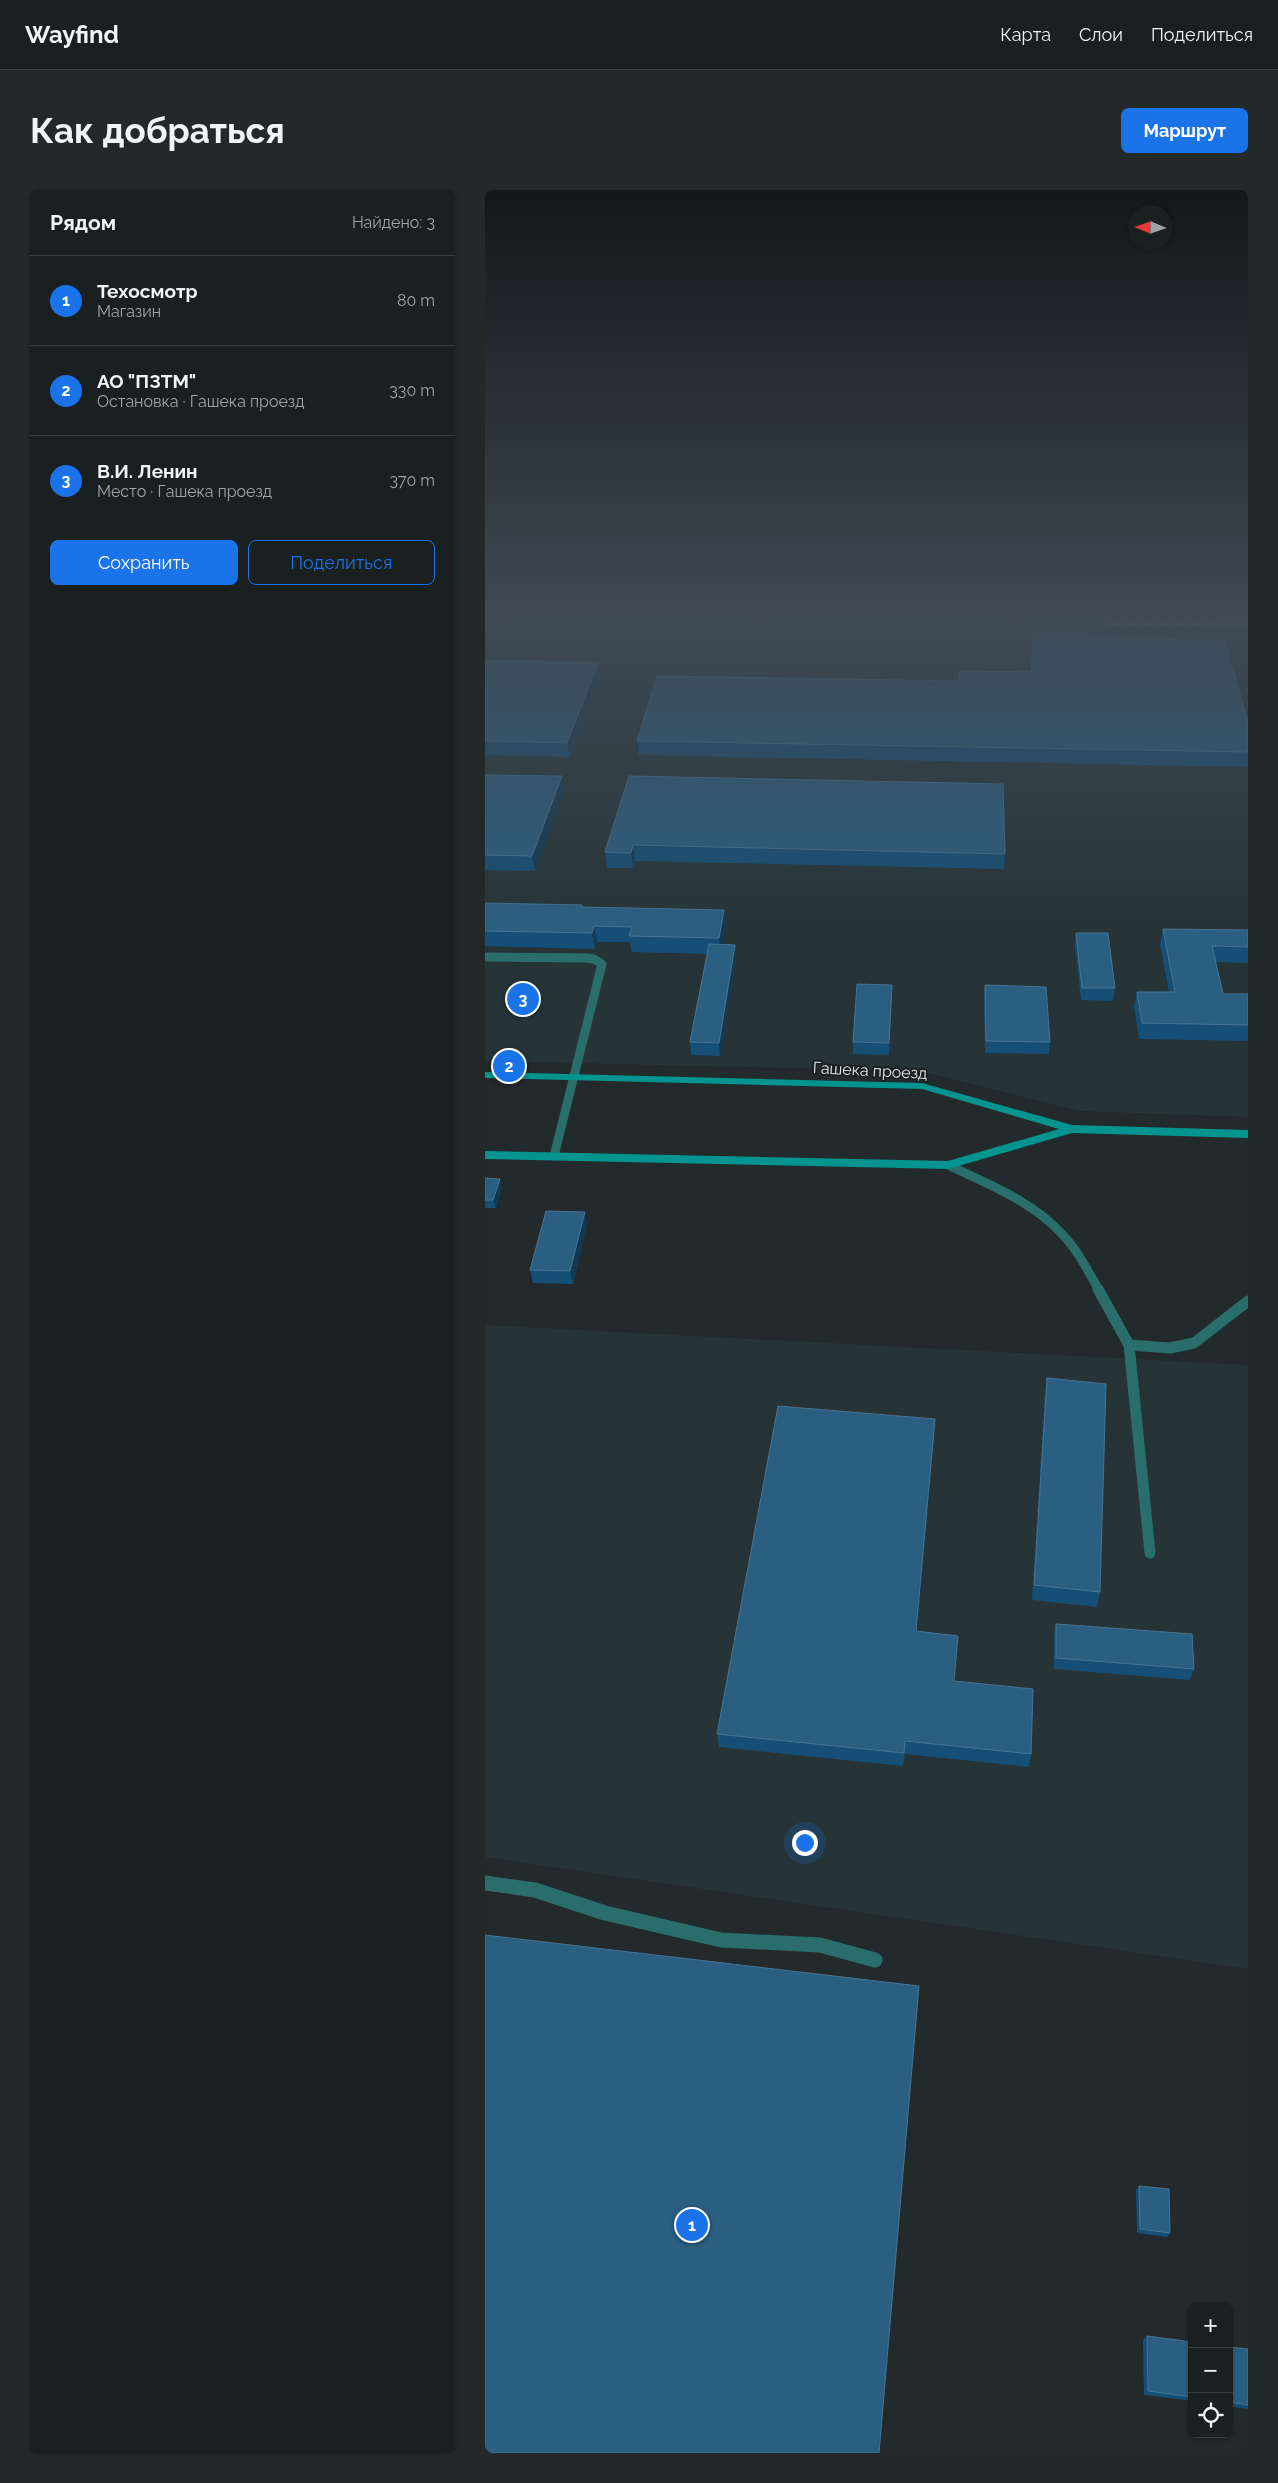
<!DOCTYPE html>
<html lang="ru">
<meta charset="utf-8">
<style>
:root{--surface:#1a2020;--page:#232829;--text:#f1f3f6;--muted:#9fa3a5;--line:#383e3e;--accent:#1a73e8}
body{margin:0;font-family:Raleway,sans-serif;background:var(--page);color:var(--text)}
.controls{position:absolute;right:15px;bottom:15px;display:grid;overflow:hidden;border-radius:8px;box-shadow:0 1px 4px #0004}
.controls button{width:45px;height:45px;display:grid;place-items:center;padding:0;border:0;border-bottom:1px solid var(--line);background:var(--surface);color:var(--text);font:25px sans-serif}
.compass{position:absolute;left:643px;top:15px;width:45px;height:45px;border-radius:50%;background:var(--surface);box-shadow:0 1px 4px #0004;rotate:272deg}
.you{position:absolute;left:319px;top:1652px;width:18px;height:18px;margin:-12px;border:4px solid #fff;border-radius:50%;background:#1a73e8;box-shadow:0 0 0 8px #1a73e833}
.badge{display:grid;place-items:center;width:32px;height:32px;border-radius:50%;background:var(--accent);color:#fff;font-size:16px;font-weight:700}
.pin{position:absolute;translate:-50% -50%;border:2px solid #fff;box-shadow:0 1px 5px #0006}
.list{margin:0;padding:0;list-style:none}
h2{display:flex;justify-content:space-between;align-items:center;height:65px;margin:0;padding:0 20px;font-size:21px}
h2 small{font-size:16px;font-weight:400;color:var(--muted)}
.list li{display:grid;grid-template-columns:32px 1fr auto;gap:15px;align-items:center;box-sizing:border-box;height:90px;padding:0 20px;border-top:1px solid var(--line)}
.list b{display:block;font-size:19px;white-space:nowrap}
.list p{margin:0;font-size:16px;white-space:nowrap;color:var(--muted)}
.list em{font-size:16px;font-style:normal;color:var(--muted)}
.actions{display:flex;gap:10px;padding:15px 20px}
.actions a{flex:1;padding:11px 0;border:1px solid var(--accent);border-radius:8px;text-align:center;font-size:18px;color:var(--accent)}
.actions .main{background:var(--accent);color:#fff}
.icon{flex:none;width:28px;height:28px;fill:none;stroke:currentColor;stroke-width:2;stroke-linecap:round;stroke-linejoin:round}
.map{position:relative;flex:none;width:763px;height:2263px;overflow:hidden;border-radius:8px}
header{display:flex;align-items:center;gap:30px;box-sizing:border-box;height:70px;padding:0 25px;background:var(--surface);border-bottom:1px solid var(--line)}
header strong{font-size:24px}
nav{display:flex;gap:28px;margin-inline-start:auto;font-size:18px}
.intro{display:flex;align-items:center;justify-content:space-between;box-sizing:border-box;height:120px;padding:0 30px}
h1{margin:0;font-size:35px}
.button{padding:12px 22px;border-radius:8px;background:var(--accent);color:#fff;font-size:18px;font-weight:700}
main{display:flex;gap:30px;padding:0 30px}
aside{flex:1;background:var(--surface);border-radius:8px;box-shadow:0 1px 4px #0004}
.map>svg:first-child{display:block}
.built{fill:#263438}
.lines{fill:none;stroke-linecap:round;stroke-linejoin:round}
.lane-far2{stroke:#296e6a;stroke-width:9}
.lane-far1{stroke:#296e6a;stroke-width:11}
.lane{stroke:#296e6a;stroke-width:15}
.secondary{fill:#04948f;fill-rule:evenodd}
.rail-casing{stroke:#b9bebf;stroke-width:4}
.rail{stroke:#1a2022;stroke-width:2.5;stroke-dasharray:8;stroke-linecap:butt}
.wall{fill:#154f76}
.shaded-wall{fill:#113953}
.building{fill:#2b5f82;stroke:#487492}
.labels{text-anchor:middle;stroke-width:4;stroke-linejoin:round;paint-order:stroke}
.street-label{font-size:16px;fill:#e4e8e9;stroke:#1a2022}
</style>
<header>
<strong>Wayfind</strong>
<nav><a>Карта</a><a>Слои</a><a>Поделиться</a></nav>
</header>
<div class="intro"><h1>Как добраться</h1><a class="button">Маршрут</a></div>
<main>
<aside>
<h2>Рядом<small>Найдено: 3</small></h2>
<ul class="list">
<li><span class="badge">1</span><div><b>Техосмотр</b><p>Магазин</p></div><em>80 m</em></li>
<li><span class="badge">2</span><div><b>АО &quot;ПЗТМ&quot;</b><p>Остановка · Гашека проезд</p></div><em>330 m</em></li>
<li><span class="badge">3</span><div><b>В.И. Ленин</b><p>Место · Гашека проезд</p></div><em>370 m</em></li>
</ul>
<div class="actions"><a class="main">Сохранить</a><a>Поделиться</a></div>
</aside>
<div class="map">
<svg width="763" height="2263" viewBox="0 0 763 2263">
<rect width="100%" height="100%" fill="#232a2b"/>
<g class="built">
<path d="M0 428H763V927L595 921 436 881 0 871Z"/>
<path d="M0 1135 763 1175V1779L0 1667Z"/>
</g>
<g class="lines">
<g class="lane-far2">
<path d="M0 767 101 768 109 769 117 774 69 966"/>
<path d="M463 975C503 994 547 1011 578 1045 593 1061 603 1081 614 1100"/>
</g>
<g class="lane-far1">
<path d="M613 1099 644 1155 665 1363"/>
<path d="M644 1155 685 1158 709 1153 763 1111"/>
</g>
<path class="lane" d="M0 1693 50 1700 120 1723 236 1750 335 1755 390 1770"/>
<path class="secondary" d="M0 882 437 893 587 935 763 940V948L587 943 463 979 0 969V961L463 971 574 939 437 899 0 888Z"/>
<g class="rail-casing">
<path id="rail" d="M621 433 763 435"/>
</g>
<use href="#rail" class="rail"/>
</g>
<g class="wall">
<path d="M0 470 115 487 85 567 0 565Z"/>
<path d="M474 481 763 532V577L154 565 152 551 473 491Z"/>
<path d="M0 585 79 601 50 681 0 680Z"/>
<path d="M144 586 520 664 519 679 150 671 148 678H122L120 662Z"/>
<path d="M0 713 97 717 239 720 240 736 237 754 250 755 251 767 235 866 206 865 205 852 222 764 147 762 145 752H112L110 759 0 756Z"/>
<path d="M678 739 763 740V773L731 772 738 804H763V851L654 849 649 817 652 802H684L675 755Z"/>
<path d="M591 743 630 798 628 811 596 810 590 755Z"/>
<path d="M500 795 565 852 564 864 500 863 499 808Z"/>
<path d="M407 807 404 865 368 864V852Z"/>
<path d="M0 988 17 997 11 1018H0Z"/>
<path d="M102 1034 88 1094 48 1093 45 1080Z"/>
<path d="M562 1188 615 1402 612 1417 547 1410 560 1203Z"/>
<path d="M449 1244 432 1441 469 1491 546 1564 544 1577 420 1564 418 1576 234 1557 232 1544Z"/>
<path d="M571 1434 709 1479 705 1490 569 1479V1445Z"/>
<path d="M654 1996 685 2043 682 2047 652 2043 651 2000Z"/>
<path d="M662 2146 707 2152V2211L659 2205 658 2150Z"/>
<path d="M744 2157 763 2159V2219L744 2216Z"/>
</g>
<g class="shaded-wall">
<path d="M113 473 115 487 85 567 82 553Z"/>
<path d="M77 586 79 601 50 681 47 666Z"/>
<path d="M148 655 150 671 148 678 146 663Z"/>
<path d="M239 720 240 736 235 764 234 748Z"/>
<path d="M109 736 112 752 110 759 107 743Z"/>
<path d="M250 755 251 767 235 866 234 853Z"/>
<path d="M15 989 17 997 11 1018 8 1010Z"/>
<path d="M100 1022 102 1034 88 1094 85 1081Z"/>
<path d="M450 1229 449 1244 431 1455V1441Z"/>
</g>
<g class="building">
<path d="M549 442 740 452 763 532V562L152 551 172 486 474 491V481L546 482Z"/>
<path d="M0 470 113 473 82 553 0 551Z"/>
<path d="M0 585 77 586 47 666 0 665Z"/>
<path d="M144 586 518 594 520 664 148 655 146 663 120 662Z"/>
<path d="M0 713 97 715 96 717 239 720 234 748 144 746 147 737 109 736 107 743 0 741Z"/>
<path d="M678 739 763 740V757L727 756 738 804H763V835L657 833 652 802H690Z"/>
<path d="M591 743H623L630 798H597Z"/>
<path d="M224 754 250 755 234 853 205 852Z"/>
<path d="M372 794 407 795 404 853 368 852Z"/>
<path d="M500 795 561 797 565 852 501 851Z"/>
<path d="M0 988 15 989 8 1010H0Z"/>
<path d="M61 1021 100 1022 85 1081 45 1080Z"/>
<path d="M562 1188 621 1194 615 1402 549 1395Z"/>
<path d="M293 1216 450 1229 431 1441 473 1446 469 1491 548 1499 546 1564 420 1551 419 1563 232 1544Z"/>
<path d="M571 1434 707 1444 709 1479 571 1468Z"/>
<path d="M0 1745 434 1796 394 2263H0Z"/>
<path d="M654 1996 684 1999 685 2043 655 2039Z"/>
<path d="M662 2146 707 2152V2207L663 2201Z"/>
<path d="M744 2157 763 2159V2215L744 2212Z"/>
</g>
<linearGradient id="sky" x2="0" y2="1"><stop stop-color="#131718"/><stop offset="0.57" stop-color="#3f4a55"/><stop offset="1" stop-color="#3f4a55" stop-opacity="0"/></linearGradient>
<rect width="763" height="745" fill="url(#sky)"/>
<g class="labels">
<g class="street-label">
<text transform="translate(385 880) rotate(3)" y="6">Гашека проезд</text>
</g>
</g>
</svg>
<div class="controls">
<button>+</button>
<button>−</button>
<button><svg class="icon" aria-label="locate" viewBox="0 0 24 24"><circle cx="12" cy="12" r="6"/><path d="M12 2v4M12 18v4M2 12h4M18 12h4"/></svg></button>
</div>
<svg class="compass" viewBox="-18 -18 36 36"><path d="M0-13l5 13h-10z" fill="#e53935"/><path d="M0 13l5-13h-10z" fill="#9fa3a5"/></svg>
<div class="you"></div>
<div class="pin badge" style="left:207px;top:2035px">1</div>
<div class="pin badge" style="left:24px;top:876px">2</div>
<div class="pin badge" style="left:38px;top:809px">3</div>
</div>
</main>
